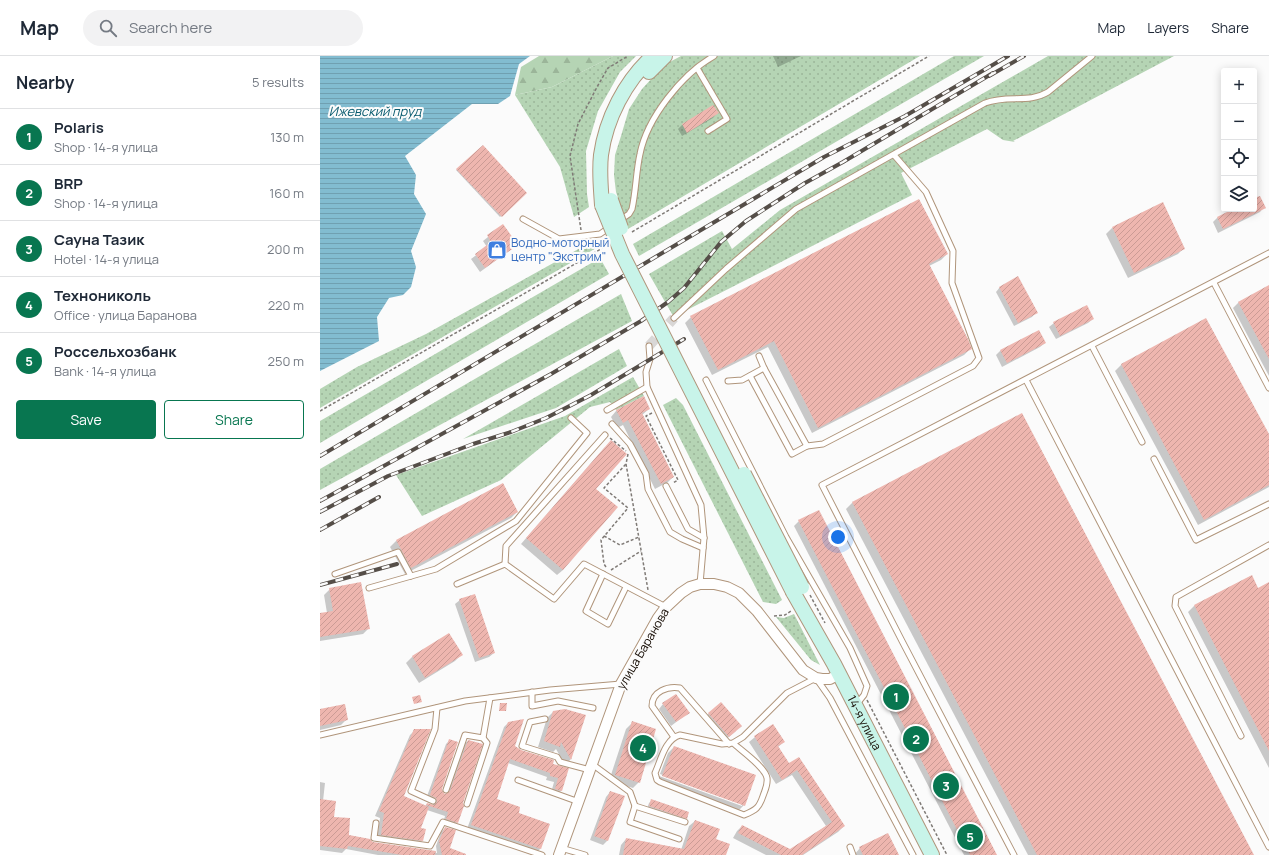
<!DOCTYPE html>
<meta charset="utf-8">
<style>
:root{--surface:#fff;--page:#f2f2f3;--text:#1f2937;--muted:#747a83;--line:#e0e1e3;--accent:#087650}
body{margin:0;font-family:Manrope,sans-serif;background:var(--page);color:var(--text)}
.controls{position:absolute;right:12px;top:12px;display:grid;overflow:hidden;border-radius:4px;box-shadow:0 2px 10px #0003}
.controls button{width:36px;height:36px;display:grid;place-items:center;padding:0;border:0;border-bottom:1px solid var(--line);background:var(--surface);color:var(--text);font:20px sans-serif}
.you{position:absolute;left:518px;top:481px;width:14px;height:14px;margin:-10px;border:3px solid #fff;border-radius:50%;background:#1a73e8;box-shadow:0 0 0 6px #1a73e833}
.badge{display:grid;place-items:center;width:26px;height:26px;border-radius:50%;background:var(--accent);color:#fff;font-size:13px;font-weight:700}
.pin{position:absolute;translate:-50% -50%;border:2px solid #fff;box-shadow:0 1px 4px #0006}
.list{margin:0;padding:0;list-style:none}
h2{display:flex;justify-content:space-between;align-items:center;height:52px;margin:0;padding:0 16px;font-size:17px}
h2 small{font-size:13px;font-weight:400;color:var(--muted)}
.list li{display:grid;grid-template-columns:26px 1fr auto;gap:12px;align-items:center;box-sizing:border-box;height:56px;padding:0 16px;border-top:1px solid var(--line)}
.list b{display:block;font-size:15px;white-space:nowrap}
.list p{margin:0;font-size:13px;white-space:nowrap;color:var(--muted)}
.list em{font-size:13px;font-style:normal;color:var(--muted)}
.actions{display:flex;gap:8px;padding:12px 16px}
.actions a{flex:1;padding:9px 0;border:1px solid var(--accent);border-radius:4px;text-align:center;font-size:14px;color:var(--accent)}
.actions .main{background:var(--accent);color:#fff}
.icon{flex:none;width:22px;height:22px;fill:none;stroke:currentColor;stroke-width:2;stroke-linecap:round;stroke-linejoin:round}
.map{position:relative;flex:none;width:949px;height:799px;overflow:hidden}
header{display:flex;align-items:center;gap:24px;box-sizing:border-box;height:56px;padding:0 20px;background:var(--surface);border-bottom:1px solid var(--line)}
header strong{font-size:19px}
nav{display:flex;gap:22px;margin-inline-start:auto;font-size:14px}
.search{width:280px;height:36px;background:var(--page);display:flex;align-items:center;gap:10px;box-sizing:border-box;padding:0 14px;border-radius:22px;color:var(--muted);font-size:15px}
main{display:flex}
aside{flex:1;background:var(--surface)}
.map>svg:first-child{display:block}
.grass{fill:url(#grass-dots)}
.forest{fill:url(#forest-firs)}
.water{fill:url(#water-rules)}
.shadow{fill:#0003}
.building{fill:url(#building-hatch)}
.lines{fill:none;stroke-linecap:round;stroke-linejoin:round}
.minor-tunnel{stroke:#d9d7d6;stroke-width:10;stroke-dasharray:10 5;stroke-linecap:butt}
.service-casing{stroke:#b0957b;stroke-width:7}
.minor-casing{stroke:#b0957b;stroke-width:12}
.secondary-casing{stroke:#b0957b;stroke-width:16}
.path{stroke:#7f7a76;stroke-width:1.5;stroke-dasharray:3 2;stroke-linecap:butt}
.service{stroke:#fff;stroke-width:5}
.minor{stroke:#fff;stroke-width:10}
.secondary{stroke:#c8f4e9;stroke-width:14}
.rail-casing{stroke:#554e48;stroke-width:4}
.rail{stroke:#fbfbfb;stroke-width:2.5;stroke-dasharray:8;stroke-linecap:butt}
.secondary-bridge-casing{stroke:#b0957b;stroke-width:16;stroke-linecap:butt}
.secondary-bridge{stroke:#c8f4e9;stroke-width:14}
.labels{text-anchor:middle;stroke-width:4;stroke-linejoin:round;paint-order:stroke}
.shop-label{font-size:12px;fill:#366cbe;stroke:#fbfbfb;text-anchor:start}
.street-label{font-size:12px;fill:#160c04;stroke:#fbfbfb}
.water-label{font-size:13px;font-style:italic;fill:#0a5c70;stroke:#fbfbfb}
</style>
<header>
<strong>Map</strong>
<div class="search"><svg class="icon" aria-label="search" viewBox="0 0 24 24"><circle cx="10" cy="10" r="6"/><path d="M15 15l6 6"/></svg>Search here</div>
<nav><a>Map</a><a>Layers</a><a>Share</a></nav>
</header>
<main>
<aside>
<h2>Nearby<small>5 results</small></h2>
<ul class="list">
<li><span class="badge">1</span><div><b>Polaris</b><p>Shop · 14-я улица</p></div><em>130 m</em></li>
<li><span class="badge">2</span><div><b>BRP</b><p>Shop · 14-я улица</p></div><em>160 m</em></li>
<li><span class="badge">3</span><div><b>Сауна Тазик</b><p>Hotel · 14-я улица</p></div><em>200 m</em></li>
<li><span class="badge">4</span><div><b>Технониколь</b><p>Office · улица Баранова</p></div><em>220 m</em></li>
<li><span class="badge">5</span><div><b>Россельхозбанк</b><p>Bank · 14-я улица</p></div><em>250 m</em></li>
</ul>
<div class="actions"><a class="main">Save</a><a>Share</a></div>
</aside>
<div class="map">
<svg width="949" height="799" viewBox="0 0 949 799">
<defs>
<pattern id="grass-dots" width="8" height="8" patternUnits="userSpaceOnUse"><rect width="8" height="8" fill="#b5d4b4"/><path d="M2 2h.1M6 6h.1" fill="none" stroke="#9bb599" stroke-width="1.8" stroke-linecap="round"/></pattern>
<pattern id="forest-firs" width="22" height="20" patternUnits="userSpaceOnUse"><rect width="22" height="20" fill="#b5d4b4"/><path d="M5 1l3.5 6h-7zM16 11l3.5 6h-7z" fill="#9bb599"/></pattern>
<pattern id="water-rules" width="6" height="5" patternUnits="userSpaceOnUse"><rect width="6" height="5" fill="#82bcd0"/><path d="M0 2.5h6" fill="none" stroke="#70a0b1"/></pattern>
<pattern id="building-hatch" width="6" height="6" patternUnits="userSpaceOnUse"><rect width="6" height="6" fill="#eeb6af"/><path d="M-1 1l2-2M0 6l6-6M5 7l2-2" fill="none" stroke="#cb9b95"/></pattern>
</defs>
<rect width="100%" height="100%" fill="#fbfbfb"/>
<g class="grass">
<path d="M293 0H316L300 16 278 55 266 95 267 138 269 151 254 161 240 111 195 39 232 31Z"/>
<path d="M361 0H600L308 173 296 136 294 119 295 99 301 80 309 53 322 33 344 9Z"/>
<path d="M634 0H664L319 200 313 188Z"/>
<path d="M728 0H854L693 85 695 86 683 84 667 73 581 117 592 139 365 255 356 265 329 218 402 175 412 193 460 154Z"/>
<path d="M262 191H278L0 352V333L37 311 106 278Z"/>
<path d="M280 202 289 218 0 387V365Z"/>
<path d="M301 238 312 265 0 434V413Z"/>
<path d="M299 293 307 310 236 352 143 383Z"/>
<path d="M313 321 324 340 296 354 290 346 270 351 181 424 102 460 76 419 245 360Z"/>
<path d="M356 342 363 349 462 544 456 548 443 546 343 349Z"/>
<path d="M474 558 500 609 491 604 456 561 464 562Z"/>
</g>
<path class="forest" d="M219 0H293L232 31 195 39 201 11Z"/>
<path class="water" d="M0 0H210L199 8 190 40 178 48H152L85 100 96 119 94 138 106 158 91 195 96 211 91 231 83 239 69 242 57 261 59 285 0 315Z"/>
<g class="shadow">
<path d="M453 0H481L458 11Z"/>
<path d="M393 50 397 57 393 62 362 80 358 73 362 69Z"/>
<path d="M163 91 206 137 180 161 136 114Z"/>
<path d="M934 144 944 151 940 156 898 177 893 166 897 162 915 153H934Z"/>
<path d="M183 169 197 189 160 216 151 203 167 191 163 185Z"/>
<path d="M792 172 864 192 858 198 808 222 786 178Z"/>
<path d="M627 198 621 204 609 210 650 293 644 299 492 377 448 291 392 319 365 267 371 261Z"/>
<path d="M949 230V320L913 252 919 246Z"/>
<path d="M680 231 716 256 712 261 694 270 676 236Z"/>
<path d="M773 263 768 267 736 283 729 271 734 267Z"/>
<path d="M886 263 949 380V431L878 469 795 315 801 309Z"/>
<path d="M719 275 725 287 720 291 682 311 676 299 680 295Z"/>
<path d="M323 341 329 353 322 359 353 421 348 426 335 433 303 369 297 372 291 361 296 355Z"/>
<path d="M702 358 933 799H708L526 453 532 447Z"/>
<path d="M285 391 275 433 243 514 237 519 201 488Z"/>
<path d="M182 429 197 456 191 462 85 518 70 491 76 485Z"/>
<path d="M479 465 676 799H644L474 470Z"/>
<path d="M931 520 938 533 949 527V712L868 556 874 550Z"/>
<path d="M10 533 49 572 43 578 0 585V558L7 557 4 539Z"/>
<path d="M140 544 174 597 169 601 155 606 135 548Z"/>
<path d="M129 579 141 599 135 605 99 627 86 607 92 601Z"/>
<path d="M343 648 368 657 351 670 339 653Z"/>
<path d="M0 654 27 663 21 669 0 674Z"/>
<path d="M233 656 264 660 250 704 245 709 236 693 233 696 218 691 227 662Z"/>
<path d="M389 657 416 675 404 685 385 662Z"/>
<path d="M188 667 194 690 200 695 232 709 247 713 241 735 236 739 231 737 234 726 226 724 227 721 188 707 176 744 197 757 229 768 220 793 216 797 147 773 184 671Z"/>
<path d="M312 667 319 726 313 732 289 725 306 673Z"/>
<path d="M95 674 82 741 105 750 107 748 113 750 112 746 106 743 126 688 130 684 121 733 122 737 125 739 127 738 144 688 148 685 142 747 137 766 134 770 123 767 125 760 107 754 99 772 102 785 98 789 57 783 60 762 55 760 90 679Z"/>
<path d="M435 681 464 686 458 691 469 709 479 702 524 770 518 776 483 799H446L413 782 417 775 422 770 470 794 506 770 472 719 456 728 429 686Z"/>
<path d="M354 691 424 749 418 755 337 726 339 720 422 750V748L340 718 348 697Z"/>
<path d="M0 726 5 727 3 745 13 762 28 780 53 787 117 797 116 790 121 776 125 772 129 793 135 799H58L26 793 22 797 0 794Z"/>
<path d="M290 736 288 784 283 789 270 784 286 741Z"/>
<path d="M332 744 366 762 363 765 327 753 329 747Z"/>
<path d="M375 765 395 784 405 799H299L301 789 306 783 361 794 369 770Z"/>
<path d="M540 792 578 799H534Z"/>
</g>
<g class="building">
<path d="M393 49 399 57 367 77 362 68Z"/>
<path d="M163 89 207 137 182 161 136 113Z"/>
<path d="M940 140 946 152 903 173 897 161 913 153H934V142Z"/>
<path d="M599 143 628 198 609 208 648 283 652 293 498 372 454 285 398 314 370 260Z"/>
<path d="M843 146 865 193 814 217 792 171Z"/>
<path d="M183 168 198 189 165 212 155 198 171 186 167 179Z"/>
<path d="M698 220 718 257 698 267 679 231Z"/>
<path d="M949 229V303L918 246Z"/>
<path d="M767 249 774 263 740 280 733 266Z"/>
<path d="M886 262 949 378V429L884 464 801 308Z"/>
<path d="M719 274 726 287 687 307 680 294Z"/>
<path d="M324 340 330 353 322 357 354 421 341 428 308 364 303 367 296 354Z"/>
<path d="M702 357 934 799H717L532 446Z"/>
<path d="M291 384 307 398 276 433 298 451 243 514 206 482Z"/>
<path d="M183 427 198 456 91 512 76 484Z"/>
<path d="M499 454 677 799H650L478 464Z"/>
<path d="M932 519 938 532 949 526V695L874 549Z"/>
<path d="M41 526 50 573 0 581V557L13 555 9 532Z"/>
<path d="M155 538 175 597 159 602 139 543Z"/>
<path d="M129 577 143 599 105 622 92 600Z"/>
<path d="M356 638 370 657 356 666 342 647Z"/>
<path d="M100 639 102 646 94 648 92 641Z"/>
<path d="M401 646 422 670 409 681 388 657Z"/>
<path d="M180 647H187L186 655H179Z"/>
<path d="M25 648 28 664 0 670V653Z"/>
<path d="M245 653 266 659 251 704 241 686 240 691 224 685 233 655Z"/>
<path d="M204 663 195 690 201 694 234 704 233 708 249 712 242 735 235 733 238 722 230 720V717L190 703 177 743 200 751 199 757 230 768 221 793 151 769 188 666Z"/>
<path d="M312 665 336 673 320 727 295 719Z"/>
<path d="M453 668 465 686 458 690 469 707 479 701 525 770 482 799H461L418 777 422 769 470 793 512 766 477 714 462 724 434 680Z"/>
<path d="M94 673H111L84 740 109 751 101 772 106 773 103 785 61 779 64 757 59 755Z"/>
<path d="M129 683 138 686 122 733 123 736 125 738 130 735 148 684 163 688 143 747 144 750 138 767 126 763 128 756 106 749 107 747 114 749 117 746 116 742 110 739Z"/>
<path d="M354 690 436 719 425 750 342 720Z"/>
<path d="M290 735 305 740 288 785 274 780Z"/>
<path d="M0 743 16 745 14 761 30 762 29 779 50 783 53 786 116 795 115 799H82L28 790 27 793 0 790Z"/>
<path d="M331 743 369 756 367 763 329 750Z"/>
<path d="M375 764 400 773 396 783 410 788 406 799H303L306 782 364 793Z"/>
<path d="M125 771 136 774 130 792 146 798V799H122L119 785Z"/>
<path d="M568 777 579 799H543L539 791Z"/>
</g>
<g class="lines">
<path class="minor-tunnel" d="M329 290 354 262"/>
<g class="service-casing">
<g id="service">
<path d="M377 12 407 63 388 75"/>
<path d="M203 163 239 183 280 178 290 171"/>
<path d="M300 164 309 158 312 153C316 135 316 116 320 98 327 62 362 18 394 0"/>
<path d="M894 227 949 332"/>
<path d="M354 262 406 213 476 153 665 47C688 38 708 48 728 36L772 0"/>
<path d="M329 290 330 303 326 316 327 331 381 449 384 482 380 528"/>
<path d="M772 290 822 386"/>
<path d="M439 300 444 312 487 390 503 388 653 310 659 302 632 227 633 195 606 136 574 99"/>
<path d="M430 320 472 398 487 390"/>
<path d="M386 324 466 481 530 592 547 630 544 639 536 649"/>
<path d="M706 324 949 791"/>
<path d="M408 325 422 324 444 312"/>
<path d="M287 354 327 331"/>
<path d="M292 368 310 388 326 418 328 433 350 476 362 483 383 492"/>
<path d="M834 403 876 484 949 448"/>
<path d="M346 430 368 473 384 482"/>
<path d="M185 508 186 490 285 379"/>
<path d="M15 518 78 496 91 520"/>
<path d="M283 518 266 555 288 568 306 531"/>
<path d="M137 528 185 508 234 543 264 508 346 551"/>
<path d="M49 532 116 513 196 465 267 377 251 362"/>
<path d="M212 636V650L238 645 273 652"/>
<path d="M225 663 210 666 202 690 237 701 240 706 270 714"/>
<path d="M0 679 145 645 230 634 301 628"/>
<path d="M921 680 855 550 856 541 949 489"/>
<path d="M354 681 332 650C332 635 348 630 360 632L409 688"/>
<path d="M413 687C422 695 445 711 447 722 448 729 445 734 443 740 439 752 436 754 424 759L340 726 337 724 335 717C341 704 345 683 360 679L402 688 413 687 423 681 467 637 496 622 510 642 593 799"/>
<path d="M272 708 310 736 315 750 310 766 359 783"/>
<path d="M198 724 259 746"/>
<path d="M126 734 145 679 163 682 170 642"/>
<path d="M113 745 91 735 115 673 117 652"/>
<path d="M147 748 167 687 163 682"/>
<path d="M315 750 365 766"/>
<path d="M56 767 54 782 110 790 123 766 222 799"/>
<path d="M530 791 533 799"/>
<path d="M241 792 265 799"/>
<path d="M694 799 582 585 502 429 949 197"/>
</g>
</g>
<g class="minor-casing">
<path id="minor" d="M239 799 301 628 338 562 346 551 361 537 370 531 380 528H394L407 531 419 537 437 555 483 614 496 622 502 623H510L519 618"/>
</g>
<g class="secondary-casing">
<g id="secondary">
<path d="M329 16 345 0"/>
<path d="M282 149C281 133 279 116 281 99 286 63 305 25 333 0"/>
<path id="s1" d="M473 536 514 608 612 799"/>
</g>
</g>
<g class="path">
<path d="M261 174 250 100 258 68 277 31 288 12 308 0"/>
<path d="M312 176 609 0"/>
<path d="M0 355 193 244 286 190"/>
<path d="M332 357 326 360 358 424 353 427"/>
<path d="M290 382 306 395"/>
<path d="M308 398 306 408 328 534"/>
<path d="M284 480 300 489 319 481"/>
<path d="M286 511 284 508 281 484 308 452 284 432 306 408"/>
<path d="M291 514 321 495"/>
<path d="M490 539 505 567"/>
<path d="M454 560 465 559 471 555"/>
<path d="M547 644 627 799"/>
</g>
<use href="#service" class="service"/>
<use href="#minor" class="minor"/>
<use href="#secondary" class="secondary"/>
<g class="rail-casing">
<g id="rail">
<path d="M669 20 704 0"/>
<path d="M0 400 504 101 585 60 688 0"/>
<path d="M0 445 231 318 321 265 348 246 364 232 401 186 426 165 485 127 523 106 673 17"/>
<path d="M0 456 68 420 153 388 191 376 226 362 271 339 364 283"/>
<path d="M0 474 59 441"/>
<path d="M0 529 77 508"/>
</g>
</g>
<use href="#rail" class="rail"/>
<g class="secondary-bridge-casing">
<g id="secondary-bridge">
<path d="M291 144 301 172"/>
<path d="M282 149 302 198 473 536"/>
<path d="M424 418 482 531"/>
</g>
</g>
<use href="#secondary-bridge" class="secondary-bridge"/>
</g>
<defs>
<g id="shop-square" transform="scale(1)"><rect x="-9" y="-9" width="18" height="18" rx="4" fill="#3f7fe0" stroke="#fbfbfb"/><path d="M-5-2.5h2.3a2.7 3.5 0 0 1 5.4 0H5L5.5 6h-11ZM-1.5-2.5h3a1.5 2.3 0 0 0-3 0Z" fill="#fff"/></g>
</defs>
<g fill-rule="evenodd">
<use href="#shop-square" x="177" y="194"/>
</g>
<g class="labels">
<g class="shop-label">
<text x="191" y="191">Водно-моторный<tspan x="191" dy="14">центр "Экстрим"</tspan></text>
</g>
<g class="street-label">
<text transform="translate(323 593) rotate(-60)" y="4">улица Баранова</text>
<text dy="4" stroke="none"><textPath href="#s1" startOffset="149">14-я улица</textPath></text>
</g>
<g class="water-label">
<text x="55" y="60">Ижевский пруд</text>
</g>
</g>
</svg>
<div class="controls">
<button>+</button>
<button>−</button>
<button><svg class="icon" aria-label="locate" viewBox="0 0 24 24"><circle cx="12" cy="12" r="6"/><path d="M12 2v4M12 18v4M2 12h4M18 12h4"/></svg></button>
<button><svg class="icon" aria-label="layers" viewBox="0 0 24 24"><path d="M12 4l9 5-9 5-9-5zM3 14l9 5 9-5"/></svg></button>
</div>
<div class="you"></div>
<div class="pin badge" style="left:576px;top:641px">1</div>
<div class="pin badge" style="left:596px;top:683px">2</div>
<div class="pin badge" style="left:626px;top:730px">3</div>
<div class="pin badge" style="left:323px;top:692px">4</div>
<div class="pin badge" style="left:650px;top:781px">5</div>
</div>
</main>
